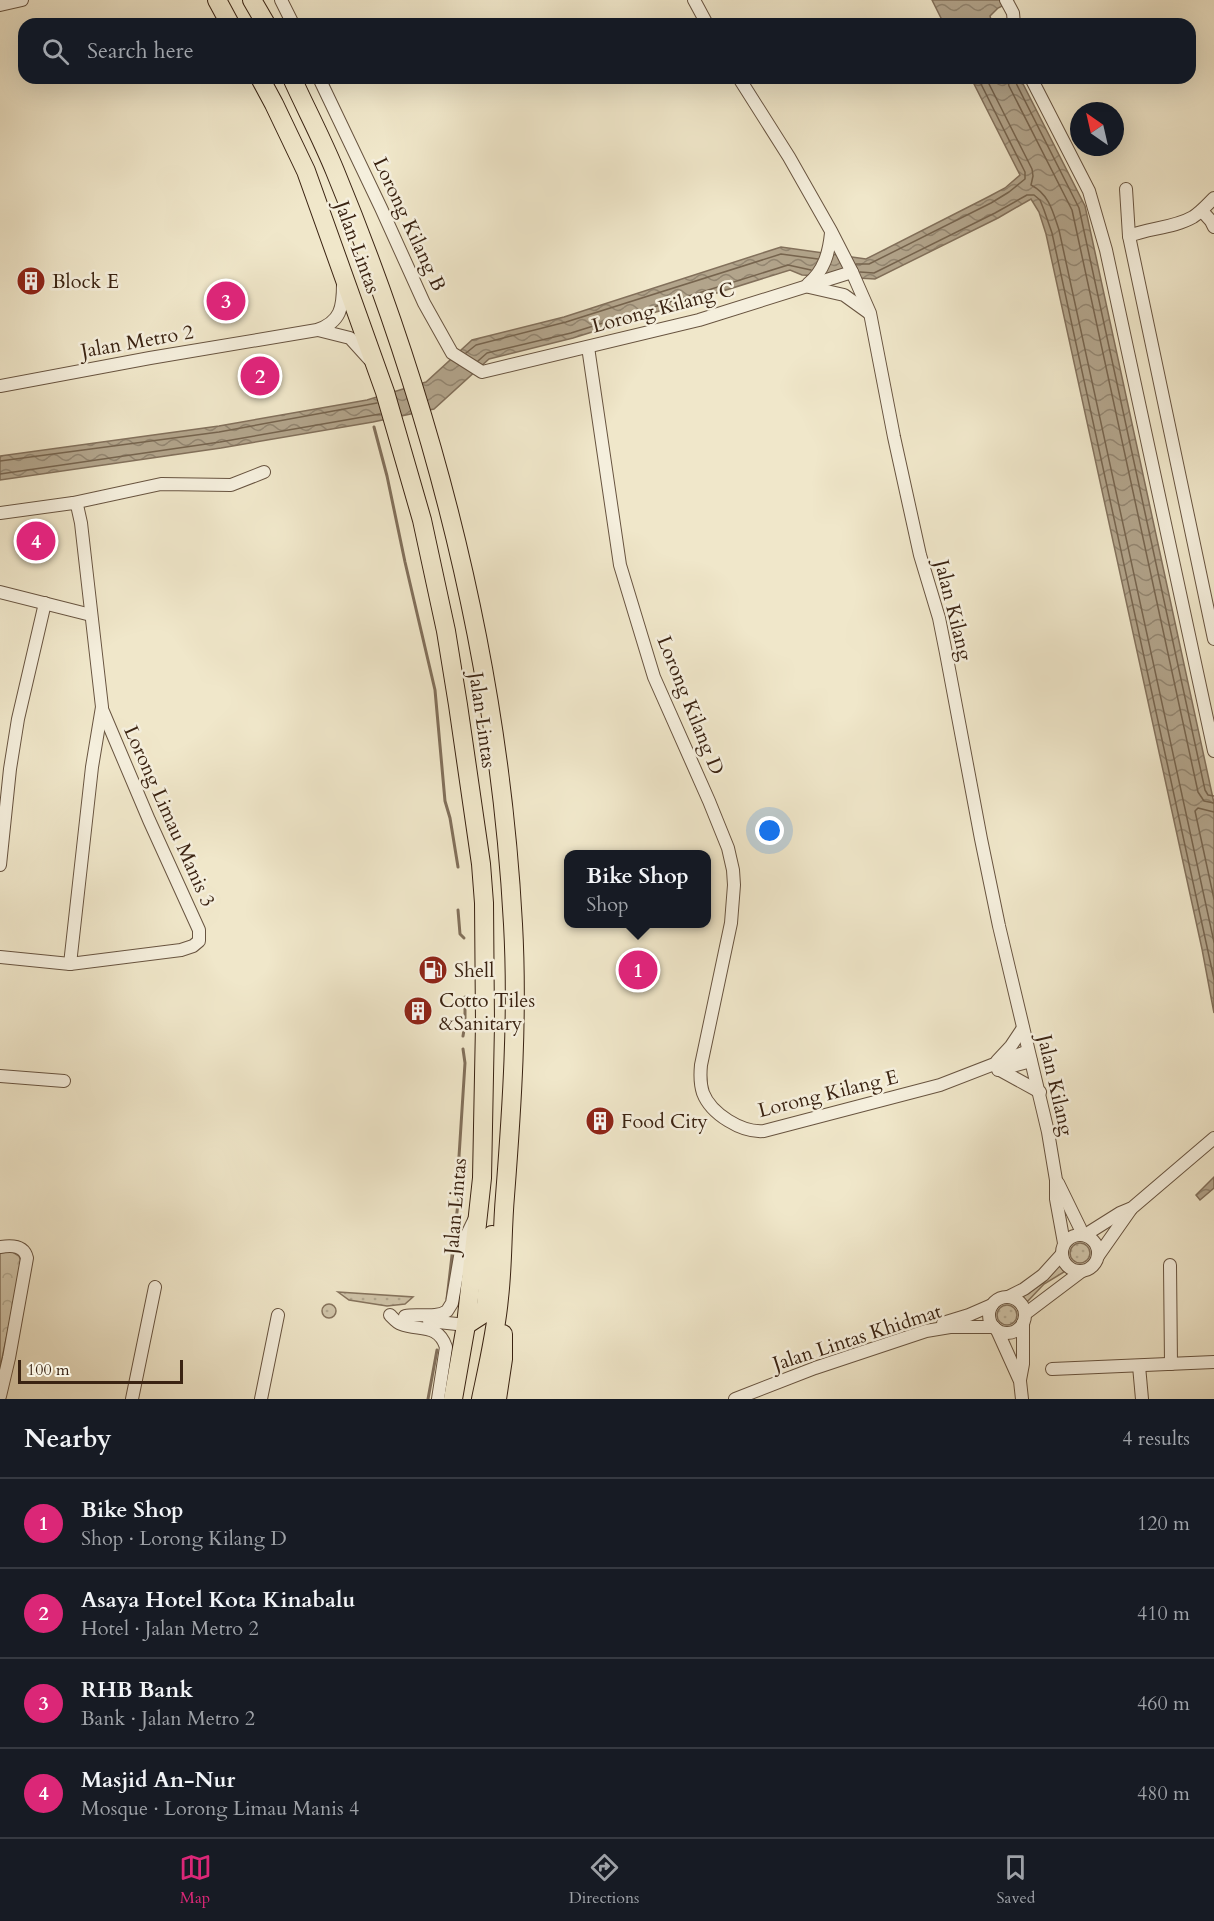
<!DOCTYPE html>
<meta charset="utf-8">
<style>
:root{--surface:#171b24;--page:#20242c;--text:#f1f3f6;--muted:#9ea1a6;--line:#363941;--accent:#db2777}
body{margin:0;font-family:Cardo,serif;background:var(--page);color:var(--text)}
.compass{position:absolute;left:1070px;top:102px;width:54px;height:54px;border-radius:50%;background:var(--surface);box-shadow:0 6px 24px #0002;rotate:326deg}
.scale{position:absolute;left:18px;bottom:15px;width:165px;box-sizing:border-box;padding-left:6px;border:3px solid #3a2312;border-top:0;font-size:16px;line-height:21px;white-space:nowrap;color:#3a2312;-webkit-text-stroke:4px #f5efdd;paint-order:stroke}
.you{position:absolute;left:770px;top:831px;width:21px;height:21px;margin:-15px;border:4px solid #fff;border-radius:50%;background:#1a73e8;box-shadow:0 0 0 9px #1a73e833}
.badge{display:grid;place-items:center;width:39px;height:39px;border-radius:50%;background:var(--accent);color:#fff;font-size:20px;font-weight:700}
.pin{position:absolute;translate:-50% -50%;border:3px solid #fff;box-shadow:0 2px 6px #0006}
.popup{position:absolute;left:564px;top:850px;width:147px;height:78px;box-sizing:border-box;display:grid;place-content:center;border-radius:12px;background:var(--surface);filter:drop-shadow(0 2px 4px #0005);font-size:20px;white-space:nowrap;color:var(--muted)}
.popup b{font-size:22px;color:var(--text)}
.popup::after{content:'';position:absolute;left:50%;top:100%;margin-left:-12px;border:12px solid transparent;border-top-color:var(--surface)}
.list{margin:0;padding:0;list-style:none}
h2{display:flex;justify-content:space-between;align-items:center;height:78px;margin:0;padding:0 24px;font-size:26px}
h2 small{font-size:20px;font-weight:400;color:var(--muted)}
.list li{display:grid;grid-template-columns:39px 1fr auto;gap:18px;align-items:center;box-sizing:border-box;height:90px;padding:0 24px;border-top:2px solid var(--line)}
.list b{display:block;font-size:22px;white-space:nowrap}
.list p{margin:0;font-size:20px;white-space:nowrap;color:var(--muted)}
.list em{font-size:20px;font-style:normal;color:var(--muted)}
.icon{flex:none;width:33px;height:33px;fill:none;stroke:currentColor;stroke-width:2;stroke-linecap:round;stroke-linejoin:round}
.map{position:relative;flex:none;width:1214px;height:1399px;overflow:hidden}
.search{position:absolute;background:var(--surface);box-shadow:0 6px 24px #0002;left:18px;right:18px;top:18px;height:66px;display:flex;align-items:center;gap:15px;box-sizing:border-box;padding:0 21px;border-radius:18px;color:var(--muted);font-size:22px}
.sheet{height:438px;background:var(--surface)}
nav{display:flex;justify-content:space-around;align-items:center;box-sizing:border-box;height:84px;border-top:2px solid var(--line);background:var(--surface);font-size:16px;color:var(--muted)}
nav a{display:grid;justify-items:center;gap:3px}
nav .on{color:var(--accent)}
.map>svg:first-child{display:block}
.grass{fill:url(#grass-dots);stroke:#86745e;stroke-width:1.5}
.park{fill:url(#park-crowns);stroke:#86745e;stroke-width:1.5}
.water{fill:url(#water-waves);stroke:#82705b;stroke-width:1.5}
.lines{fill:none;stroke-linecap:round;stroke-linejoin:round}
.shore{stroke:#76644e;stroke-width:1.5}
.stream{stroke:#82705b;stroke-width:3}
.minor-casing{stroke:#685440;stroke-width:14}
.highway-casing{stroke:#3a2312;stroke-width:20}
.minor{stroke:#f5efdd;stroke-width:12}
.highway{stroke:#f0e7ca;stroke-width:18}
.labels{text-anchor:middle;stroke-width:5;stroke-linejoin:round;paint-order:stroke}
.street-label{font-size:20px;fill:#3a2312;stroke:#f5efdd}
.poi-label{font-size:20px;fill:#3a2312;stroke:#f5efdd;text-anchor:start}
</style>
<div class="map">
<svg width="1214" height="1399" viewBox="0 0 1214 1399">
<defs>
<pattern id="grass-dots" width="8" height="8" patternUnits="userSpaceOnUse" patternTransform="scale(1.5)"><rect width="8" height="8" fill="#d1c6ab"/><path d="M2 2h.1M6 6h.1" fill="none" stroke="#b4aa92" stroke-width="1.8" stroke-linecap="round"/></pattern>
<pattern id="park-crowns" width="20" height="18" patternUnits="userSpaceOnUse" patternTransform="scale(1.5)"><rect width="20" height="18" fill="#d1c6ab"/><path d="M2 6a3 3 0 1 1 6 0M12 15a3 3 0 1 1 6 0" fill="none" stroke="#b4aa92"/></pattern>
<pattern id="water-waves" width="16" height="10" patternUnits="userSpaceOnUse" patternTransform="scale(1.5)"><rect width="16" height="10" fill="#b2a48b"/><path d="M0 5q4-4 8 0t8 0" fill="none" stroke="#928570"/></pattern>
</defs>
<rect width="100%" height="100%" fill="#f0e7ca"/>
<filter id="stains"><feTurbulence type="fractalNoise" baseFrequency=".00333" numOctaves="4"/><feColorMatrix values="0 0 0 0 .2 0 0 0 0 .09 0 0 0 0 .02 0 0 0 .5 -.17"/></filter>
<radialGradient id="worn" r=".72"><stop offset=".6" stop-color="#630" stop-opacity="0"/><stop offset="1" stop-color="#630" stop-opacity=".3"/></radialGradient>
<g class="grass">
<circle cx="1080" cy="1253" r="10"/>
<path d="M1060 1265 1064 1272 1044 1284 1026 1303 1022 1297 1043 1283Z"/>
<path d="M338 1292 413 1297 405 1304 387 1306 349 1300Z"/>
<circle cx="329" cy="1311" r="7"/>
<circle cx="1007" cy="1315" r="10"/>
</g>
<path class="park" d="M11 1251 19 1256 22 1264 0 1368V1253Z"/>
<g class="water">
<path d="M932 0H1014L998 8 990 16 992 24H944Z"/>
<path d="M971 78H1020L1085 206 1214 803V1013L1202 949 1046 234 1039 212 1031 199 998 218 875 279 802 275 790 270 573 338 489 359 434 409 373 422 221 448 0 480V456L219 426 367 400 426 382 472 340 564 317 781 247 866 259 988 197 1005 188 1020 175Z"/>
<path d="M1214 1177V1188L1200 1200 1196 1195Z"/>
</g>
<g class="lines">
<g class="shore">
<path d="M986 78 1032 169 1033 176 1031 185C1049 194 1053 212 1059 230L1214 942"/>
<path d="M1007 78 1009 86 1072 210 1198 792 1204 801 1214 803"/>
<path d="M1015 78 1016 83 1079 208 1205 790 1208 795 1214 796"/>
<path d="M856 264H869L991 203 1009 192 1025 179V172L978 78"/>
<path d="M860 272 874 273 995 213 1027 195H1034L1040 200 1044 210 1052 233 1214 979"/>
<path d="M466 353 476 345 566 322 781 254 818 259"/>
<path d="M478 361 487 353 571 333 788 265 811 270"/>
<path d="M0 461 219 432 377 403"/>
<path d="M0 474 220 442 380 414"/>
<path d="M1214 812 1198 808 1195 811 1214 899"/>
</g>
<g class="stream">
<path d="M374 427 387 476 405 562 435 690 445 801 450 818 458 867"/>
<path d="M458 910 460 934 464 938"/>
<path d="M463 1036 465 1024V997"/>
<path d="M447 1299 461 1177 458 1172 465 1063 463 1049"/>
<path d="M428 1399 437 1350"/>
</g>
<g class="minor-casing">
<g id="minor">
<path d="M281 0 293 24"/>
<path d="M694 0 707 24"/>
<path d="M1006 0 1013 13 1014 24"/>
<path d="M0 5 22 0"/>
<path d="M319 78 381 208 424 303 452 353 482 372 699 320 852 272"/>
<path d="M739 78 789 157 831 231 852 272 870 313 894 437 920 555 939 618 946 653 981 839 999 926 1048 1132 1056 1180V1199L1064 1243"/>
<path d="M1031 78 1089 191 1106 250 1214 751"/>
<path d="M1126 189 1129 236"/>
<path d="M1214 198C1207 205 1201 212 1193 217 1174 228 1149 228 1129 236L1214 639"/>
<path d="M1202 211 1211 221 1214 227"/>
<path d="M808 284C824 271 829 253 831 233"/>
<path d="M809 287 844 295 869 313"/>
<path d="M318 330 350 338 369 359"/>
<path d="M588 347 620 565 654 677 709 801 728 848 733 870 734 885 731 923 701 1065C700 1075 700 1084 703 1093 711 1114 742 1133 764 1131L940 1085 1028 1051"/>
<path d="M0 386 150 358 317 330C341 322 343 307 343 284"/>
<path d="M73 503 161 484 231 485 264 472"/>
<path d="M0 513 73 503 77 505 81 523 102 707 92 767 70 964"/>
<path d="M0 592 91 615"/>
<path d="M0 865 10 769 18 719 45 603"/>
<path d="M0 957 70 964 181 950 193 946 199 941V930L149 820 102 709"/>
<path d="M997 1061 1011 1046 1023 1028"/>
<path d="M998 1070 1031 1061"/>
<path d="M1000 1070 1040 1092"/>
<path d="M0 1076 64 1081"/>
<path d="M1058 1183 1080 1228 1081 1234"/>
<circle cx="1080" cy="1253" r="18"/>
<path d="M1085 1235 1120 1213 1132 1208 1214 1138"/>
<path d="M0 1247C12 1245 24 1245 27 1258L9 1358 0 1396"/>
<path d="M1098 1256 1131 1209"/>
<path d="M1170 1265 1171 1364"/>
<path d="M1008 1297 1024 1289 1043 1275 1062 1254"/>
<circle cx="1007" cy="1315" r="18"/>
<path d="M1025 1314 1082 1271"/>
<path d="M390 1315C393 1318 397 1323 401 1324 419 1331 438 1323 446 1347L438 1399"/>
<path d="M405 1316C419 1313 435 1319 447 1311L452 1303 462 1245 474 1220"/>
<path d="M429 1321 466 1325"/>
<path d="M943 1323 969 1315 992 1305"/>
<path d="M997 1330 1020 1381 1022 1399"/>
<path d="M1139 1366 1142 1399"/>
<path d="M1052 1369 1214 1362"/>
<path d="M1020 1380 1023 1364V1323"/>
<path d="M132 1399 155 1287"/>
<path d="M261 1399 278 1315"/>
<path d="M735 1399 815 1368 926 1331 950 1327H994"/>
</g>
</g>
<g class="highway-casing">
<g id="highway">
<path d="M217 0 230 24"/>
<path d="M252 0 266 24"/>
<path d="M260 78 274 104 306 171 385 392 422 520 446 631 458 705 481 864 484 903 485 1024 482 1178 466 1325 453 1399"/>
<path d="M292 78C306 109 322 139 335 171 434 411 499 664 513 924 518 1014 512 1106 505 1196 502 1230 503 1264 499 1298 496 1332 488 1366 481 1399"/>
<path d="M466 1325 483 1314 486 1305 492 1235"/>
<path d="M497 1399 503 1359V1334"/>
</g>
</g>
<use href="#minor" class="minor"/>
<use href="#highway" class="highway"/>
</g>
<defs>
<g id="building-disc" transform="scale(1.5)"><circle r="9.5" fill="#8f2418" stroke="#f5efdd"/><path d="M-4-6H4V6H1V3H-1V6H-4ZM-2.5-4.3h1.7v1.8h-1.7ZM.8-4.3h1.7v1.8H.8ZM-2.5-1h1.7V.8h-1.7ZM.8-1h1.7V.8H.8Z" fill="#fff"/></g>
<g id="fuel-disc" transform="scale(1.5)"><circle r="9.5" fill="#8f2418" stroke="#f5efdd"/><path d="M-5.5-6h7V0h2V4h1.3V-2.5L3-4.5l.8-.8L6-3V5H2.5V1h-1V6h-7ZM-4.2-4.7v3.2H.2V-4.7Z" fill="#fff"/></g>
</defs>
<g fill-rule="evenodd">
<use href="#building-disc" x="31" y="281"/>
<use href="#fuel-disc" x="433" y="970"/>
<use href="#building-disc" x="418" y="1011"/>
<use href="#building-disc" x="600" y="1121"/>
</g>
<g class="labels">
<g class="street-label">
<text transform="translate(410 224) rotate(65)" y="7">Lorong Kilang B</text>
<text transform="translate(358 247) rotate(70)" y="7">Jalan Lintas</text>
<text transform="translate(663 307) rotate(-15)" y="7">Lorong Kilang C</text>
<text transform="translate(137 341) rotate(-10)" y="7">Jalan Metro 2</text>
<text transform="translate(954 610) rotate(76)" y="7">Jalan Kilang</text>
<text transform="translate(691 705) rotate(68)" y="7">Lorong Kilang D</text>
<text transform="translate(483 720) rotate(82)" y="7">Jalan Lintas</text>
<text transform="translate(170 816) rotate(66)" y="7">Lorong Limau Manis 3</text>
<text transform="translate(1056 1085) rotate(77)" y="7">Jalan Kilang</text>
<text transform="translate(828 1093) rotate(-14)" y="7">Lorong Kilang E</text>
<text transform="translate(455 1206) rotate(-85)" y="7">Jalan Lintas</text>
<text transform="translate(857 1337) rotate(-18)" y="7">Jalan Lintas Khidmat</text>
</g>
<g class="poi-label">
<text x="52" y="288">Block E</text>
<text x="454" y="977">Shell</text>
<text x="439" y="1007">Cotto Tiles<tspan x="439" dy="23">&amp;Sanitary</tspan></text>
<text x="621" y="1128">Food City</text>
</g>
</g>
<rect width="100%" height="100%" filter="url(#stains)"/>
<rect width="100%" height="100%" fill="url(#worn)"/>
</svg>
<svg class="compass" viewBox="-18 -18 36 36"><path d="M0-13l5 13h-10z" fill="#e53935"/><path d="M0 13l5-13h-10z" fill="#9ea1a6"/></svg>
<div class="scale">100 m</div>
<div class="you"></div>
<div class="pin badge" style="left:638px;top:970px">1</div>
<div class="popup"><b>Bike Shop</b>Shop</div>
<div class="pin badge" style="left:260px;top:376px">2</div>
<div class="pin badge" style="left:226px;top:301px">3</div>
<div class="pin badge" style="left:36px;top:541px">4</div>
<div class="search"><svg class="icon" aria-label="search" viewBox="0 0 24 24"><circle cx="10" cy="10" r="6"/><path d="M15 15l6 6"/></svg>Search here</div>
</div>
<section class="sheet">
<h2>Nearby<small>4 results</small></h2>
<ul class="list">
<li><span class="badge">1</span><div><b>Bike Shop</b><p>Shop · Lorong Kilang D</p></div><em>120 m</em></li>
<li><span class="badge">2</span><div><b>Asaya Hotel Kota Kinabalu</b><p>Hotel · Jalan Metro 2</p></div><em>410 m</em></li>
<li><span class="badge">3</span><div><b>RHB Bank</b><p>Bank · Jalan Metro 2</p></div><em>460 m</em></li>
<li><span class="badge">4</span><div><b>Masjid An-Nur</b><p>Mosque · Lorong Limau Manis 4</p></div><em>480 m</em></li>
</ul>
</section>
<nav>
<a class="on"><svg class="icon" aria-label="map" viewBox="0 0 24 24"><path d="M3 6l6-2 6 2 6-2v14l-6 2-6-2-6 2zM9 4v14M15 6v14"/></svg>Map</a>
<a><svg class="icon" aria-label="directions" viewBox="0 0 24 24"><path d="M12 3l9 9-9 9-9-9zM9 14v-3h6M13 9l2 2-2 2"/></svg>Directions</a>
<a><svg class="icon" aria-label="saved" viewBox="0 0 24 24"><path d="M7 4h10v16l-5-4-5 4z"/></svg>Saved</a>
</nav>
